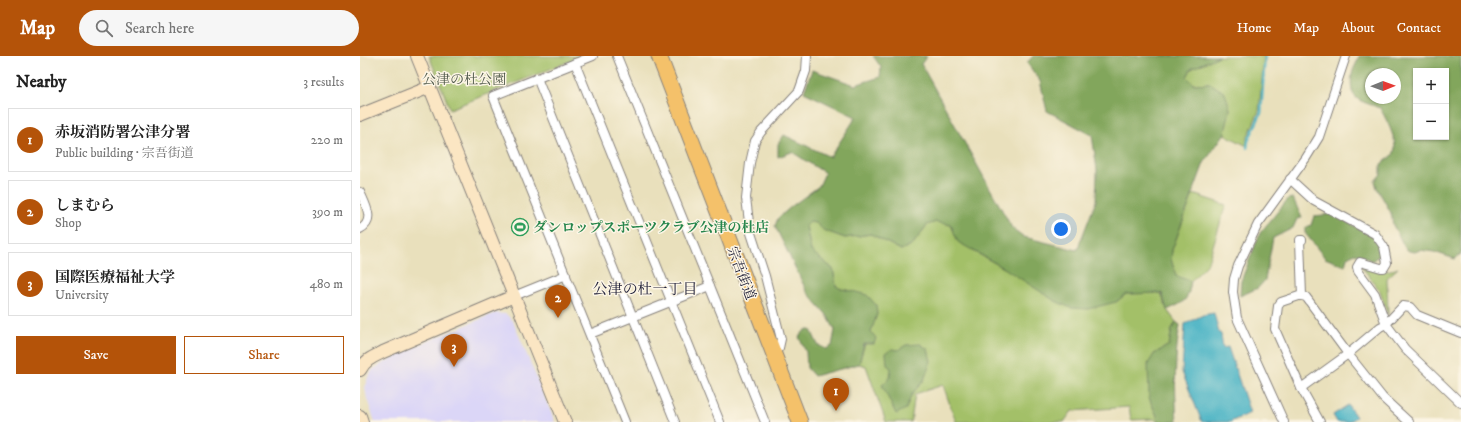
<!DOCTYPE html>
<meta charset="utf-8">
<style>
:root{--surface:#fff;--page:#f6f6f6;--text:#222;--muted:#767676;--line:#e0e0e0;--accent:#b45309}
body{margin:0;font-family:"IM FELL DW Pica","Noto Serif JP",serif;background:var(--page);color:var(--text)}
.controls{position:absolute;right:12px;top:12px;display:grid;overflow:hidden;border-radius:0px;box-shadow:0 1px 3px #0004}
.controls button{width:36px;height:36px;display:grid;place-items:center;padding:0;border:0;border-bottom:1px solid var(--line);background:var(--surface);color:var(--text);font:20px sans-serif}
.compass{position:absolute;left:1005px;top:12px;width:36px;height:36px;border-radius:50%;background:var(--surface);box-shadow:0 1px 3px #0004;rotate:89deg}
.you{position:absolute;left:701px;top:173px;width:14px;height:14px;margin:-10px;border:3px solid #fff;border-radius:50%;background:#1a73e8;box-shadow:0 0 0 6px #1a73e833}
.badge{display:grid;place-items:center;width:26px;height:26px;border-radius:50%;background:var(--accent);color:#fff;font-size:13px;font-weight:700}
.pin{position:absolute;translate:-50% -33px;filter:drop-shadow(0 1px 2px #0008)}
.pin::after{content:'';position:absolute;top:21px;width:14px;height:12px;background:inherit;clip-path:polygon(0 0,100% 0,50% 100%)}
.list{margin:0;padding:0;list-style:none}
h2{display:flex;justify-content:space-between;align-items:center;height:52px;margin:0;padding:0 16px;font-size:17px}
h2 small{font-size:13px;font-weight:400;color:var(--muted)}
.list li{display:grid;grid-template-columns:26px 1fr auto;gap:12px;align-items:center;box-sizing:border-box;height:64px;margin:0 8px 8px;padding:0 8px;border:1px solid var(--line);border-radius:0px}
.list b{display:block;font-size:15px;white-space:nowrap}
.list p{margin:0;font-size:13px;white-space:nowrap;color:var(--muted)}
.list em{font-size:13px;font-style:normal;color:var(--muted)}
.actions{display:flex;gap:8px;padding:12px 16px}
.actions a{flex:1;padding:9px 0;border:1px solid var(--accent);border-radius:0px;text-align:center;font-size:14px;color:var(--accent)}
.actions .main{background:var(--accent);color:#fff}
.icon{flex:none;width:22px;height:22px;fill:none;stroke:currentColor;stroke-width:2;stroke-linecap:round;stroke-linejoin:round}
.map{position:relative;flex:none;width:1101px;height:366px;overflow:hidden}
header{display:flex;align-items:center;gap:24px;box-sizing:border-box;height:56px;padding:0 20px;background:var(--accent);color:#fff}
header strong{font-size:19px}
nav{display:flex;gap:22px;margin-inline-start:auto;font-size:14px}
.search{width:280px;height:36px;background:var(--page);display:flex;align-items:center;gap:10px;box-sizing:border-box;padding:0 14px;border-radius:22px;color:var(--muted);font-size:15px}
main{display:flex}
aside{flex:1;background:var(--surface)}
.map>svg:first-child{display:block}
.built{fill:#dbd6f7}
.green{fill:#a3c067;stroke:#627151}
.forest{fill:#82a65c;stroke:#52644c;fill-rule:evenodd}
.water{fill:#46b2c4;stroke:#346a80}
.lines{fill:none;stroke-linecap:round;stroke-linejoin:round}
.stream{stroke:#46b2c4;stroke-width:2.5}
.street-casing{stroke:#86817c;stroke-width:10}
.secondary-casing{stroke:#86817c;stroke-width:14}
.highway-casing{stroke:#86817c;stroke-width:17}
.street{stroke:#fff;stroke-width:8}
.secondary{stroke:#fbe6c3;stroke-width:12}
.highway{stroke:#f4c16a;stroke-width:15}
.labels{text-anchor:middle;stroke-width:3;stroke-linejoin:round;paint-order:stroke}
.park-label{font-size:14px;fill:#4f594a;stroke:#fcf5e5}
.leisure-label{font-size:14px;font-weight:bold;fill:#27864d;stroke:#fcf5e5;text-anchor:start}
.street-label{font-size:14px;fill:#22223b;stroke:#fcf5e5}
.neighbourhood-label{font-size:15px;fill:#22223b;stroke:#fcf5e5}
</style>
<header>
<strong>Map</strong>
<div class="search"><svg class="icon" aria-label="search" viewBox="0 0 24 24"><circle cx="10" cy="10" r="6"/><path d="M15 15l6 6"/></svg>Search here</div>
<nav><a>Home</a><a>Map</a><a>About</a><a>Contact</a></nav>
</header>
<main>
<aside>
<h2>Nearby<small>3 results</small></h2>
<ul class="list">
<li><span class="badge">1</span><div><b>赤坂消防署公津分署</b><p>Public building · 宗吾街道</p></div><em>220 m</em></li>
<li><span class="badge">2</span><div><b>しまむら</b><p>Shop</p></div><em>390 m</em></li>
<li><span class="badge">3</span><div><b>国際医療福祉大学</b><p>University</p></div><em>480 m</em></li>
</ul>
<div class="actions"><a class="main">Save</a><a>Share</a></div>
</aside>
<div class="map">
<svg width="1101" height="366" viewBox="0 0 1101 366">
<rect width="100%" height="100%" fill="#fcf5e5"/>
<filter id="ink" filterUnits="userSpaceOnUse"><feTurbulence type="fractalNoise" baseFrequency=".025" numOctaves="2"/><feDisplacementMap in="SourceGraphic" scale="8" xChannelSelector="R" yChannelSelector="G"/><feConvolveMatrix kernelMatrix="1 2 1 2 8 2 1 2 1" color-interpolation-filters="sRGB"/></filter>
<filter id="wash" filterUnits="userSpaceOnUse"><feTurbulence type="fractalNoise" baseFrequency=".012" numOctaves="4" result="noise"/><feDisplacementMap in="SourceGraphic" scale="16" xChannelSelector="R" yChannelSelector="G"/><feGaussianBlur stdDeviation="0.9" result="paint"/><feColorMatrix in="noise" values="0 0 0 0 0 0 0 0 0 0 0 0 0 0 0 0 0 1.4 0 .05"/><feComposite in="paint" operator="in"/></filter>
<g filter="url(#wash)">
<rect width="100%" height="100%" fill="#e9e0bc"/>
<path class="built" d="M135 257 146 258 153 265 195 366H15L7 343 5 332 8 321 13 313 49 293Z"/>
<g class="green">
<path d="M69 0H223L90 53Z"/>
<path d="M859 0H904L899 55 887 83V90L864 78 870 53 850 27 834 28 827 21 831 13Z"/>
<path d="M833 138 866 149 847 209 831 225 816 221 811 203 812 194Z"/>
<path d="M450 166 456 167 463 174 485 182 511 178 541 194 553 188 567 169 576 166 591 169 613 195 644 212 756 246 766 238 801 237 807 254 816 266 812 273 809 289 794 298 789 342 797 360 798 366 794 363 771 364 769 351 712 355 704 366H596L583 329 555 338 551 366H526L506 310 499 308C503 290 511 275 517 258L492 235 481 233 476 230 473 213 451 195 446 170Z"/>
<path d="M1003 210C1016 213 1026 217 1038 212L1027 222 1028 259 1020 235 1002 211Z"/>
</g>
<g class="forest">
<path d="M513 0H567L561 8 652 172 664 181 717 194 736 145 737 114 732 79 687 55 680 25 667 7 673 0H859L831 13 827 21 834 28 850 27 865 37 870 53 865 77 844 107 812 194 811 203 816 220 831 225C828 245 825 246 807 254L802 237 766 238 756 246 728 253 711 252 695 245 644 212 598 186 591 169 576 166 567 169 553 188 541 194 511 178 485 182 463 174 456 167 450 166 446 170 451 195 473 213 476 230 481 233 492 235 507 239 516 249 517 258 511 276 516 282 514 288H504L499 308 454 320 447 312 446 296 439 281 445 274H451L458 289 466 293 472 290 475 274 467 259 447 236 415 170 418 162 432 150 459 130 465 117 432 96 418 101V88L424 79 470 101 496 61 444 36 452 14 495 29 520 21 521 11Z"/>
<path d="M999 0H1101V198L1095 203 1074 196 1060 194 1055 196 1049 195 1045 192 1033 169 1031 157 1017 132 1015 125 1021 118V108C1025 105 1029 103 1032 100 1041 89 1026 63 1020 52 999 44 988 45 992 18 993 12 998 6 999 0ZM1056 15H1086V81H1056ZM1011 18H1035V42H1011Z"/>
<path d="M933 142 942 162 937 163 933 172 913 182 905 224 898 232 880 240 881 225 900 177 928 143Z"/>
<path d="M973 158 1014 181 1023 196 1012 205 995 197 987 201 985 210 965 202 945 177V172L951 169 954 160Z"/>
<path d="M816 266 820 269C814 301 815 334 817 366H798L797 360 789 342 788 308 794 298 809 289 812 273Z"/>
<path d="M560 288 568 293 571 305 564 324 552 338 546 353 536 358 522 329 530 322 531 312 527 309 526 297 532 293 538 294 546 289Z"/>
</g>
<g class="water">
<path d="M854 257 859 277 861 278 863 292 868 291 890 357 870 366H842L822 316 825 268 843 259Z"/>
<path d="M988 349 996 361 988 366H977L973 359Z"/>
</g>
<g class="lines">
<path class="stream" d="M887 92 888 85 901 57 905 0"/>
</g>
</g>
<g filter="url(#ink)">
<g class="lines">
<g class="street-casing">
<g id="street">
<path d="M233 0 133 40 265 366"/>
<path d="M257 0 405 366"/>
<path d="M215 7 360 366"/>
<path d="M177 22 315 366"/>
<path d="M930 123 954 145 1015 178 1024 191 1027 207 1024 212H1021L1000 206 997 211 998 215 1015 238 1026 268 1045 293 1101 347"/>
<path d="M0 136C5 148 16 165 0 173"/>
<path d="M942 184H940L942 240 946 241 988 298 1023 342 1049 366"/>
<path d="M154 240 206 219"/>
<path d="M942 240H939L921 246 918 250 915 273 941 332 960 366"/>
<path d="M230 278 350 230"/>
<path d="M413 296 419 292 421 283 405 220 390 174 386 142 390 107 395 85 401 76 439 35 446 15 447 0"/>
<path d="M941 332 988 298 1020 271 1026 268 1043 250 1050 251 1057 259 1101 277"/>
<path d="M924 366 877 262 873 236 874 223 878 210 898 168 946 102 959 81 986 0"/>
</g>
</g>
<g class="secondary-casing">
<g id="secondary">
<path d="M57 0 205 366"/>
<path d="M0 59 70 31"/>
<path d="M0 314C5 304 13 301 23 296L154 240"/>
<path d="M0 360 2 366"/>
</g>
</g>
<g class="highway-casing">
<path id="highway" d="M299 0 440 366"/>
</g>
<use href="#street" class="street"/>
<use href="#secondary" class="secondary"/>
<use href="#highway" class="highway"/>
</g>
</g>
<defs>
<g id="stadium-ring" transform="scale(0.9)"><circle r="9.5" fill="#fcf5e5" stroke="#2e9e5b" stroke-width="1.5"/><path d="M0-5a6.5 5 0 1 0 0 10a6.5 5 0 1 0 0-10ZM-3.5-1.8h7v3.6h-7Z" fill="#2e9e5b"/></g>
</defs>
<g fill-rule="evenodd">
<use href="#stadium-ring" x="160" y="171"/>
</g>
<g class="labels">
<g class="park-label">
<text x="104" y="28">公津の杜公園</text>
</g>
<g class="leisure-label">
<text x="173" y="176">ダンロップスポーツクラブ公津の杜店</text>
</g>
<g class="street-label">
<text transform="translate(382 217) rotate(69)" y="5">宗吾街道</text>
</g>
<g class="neighbourhood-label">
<text x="285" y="238">公津の杜一丁目</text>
</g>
</g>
</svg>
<div class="controls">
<button>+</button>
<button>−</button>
</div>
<svg class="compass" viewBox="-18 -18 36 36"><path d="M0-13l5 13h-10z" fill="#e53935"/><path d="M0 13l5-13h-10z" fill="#767676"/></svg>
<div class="you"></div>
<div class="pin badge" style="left:476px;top:355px">1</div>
<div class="pin badge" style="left:198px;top:262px">2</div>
<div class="pin badge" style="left:94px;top:311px">3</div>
</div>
</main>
